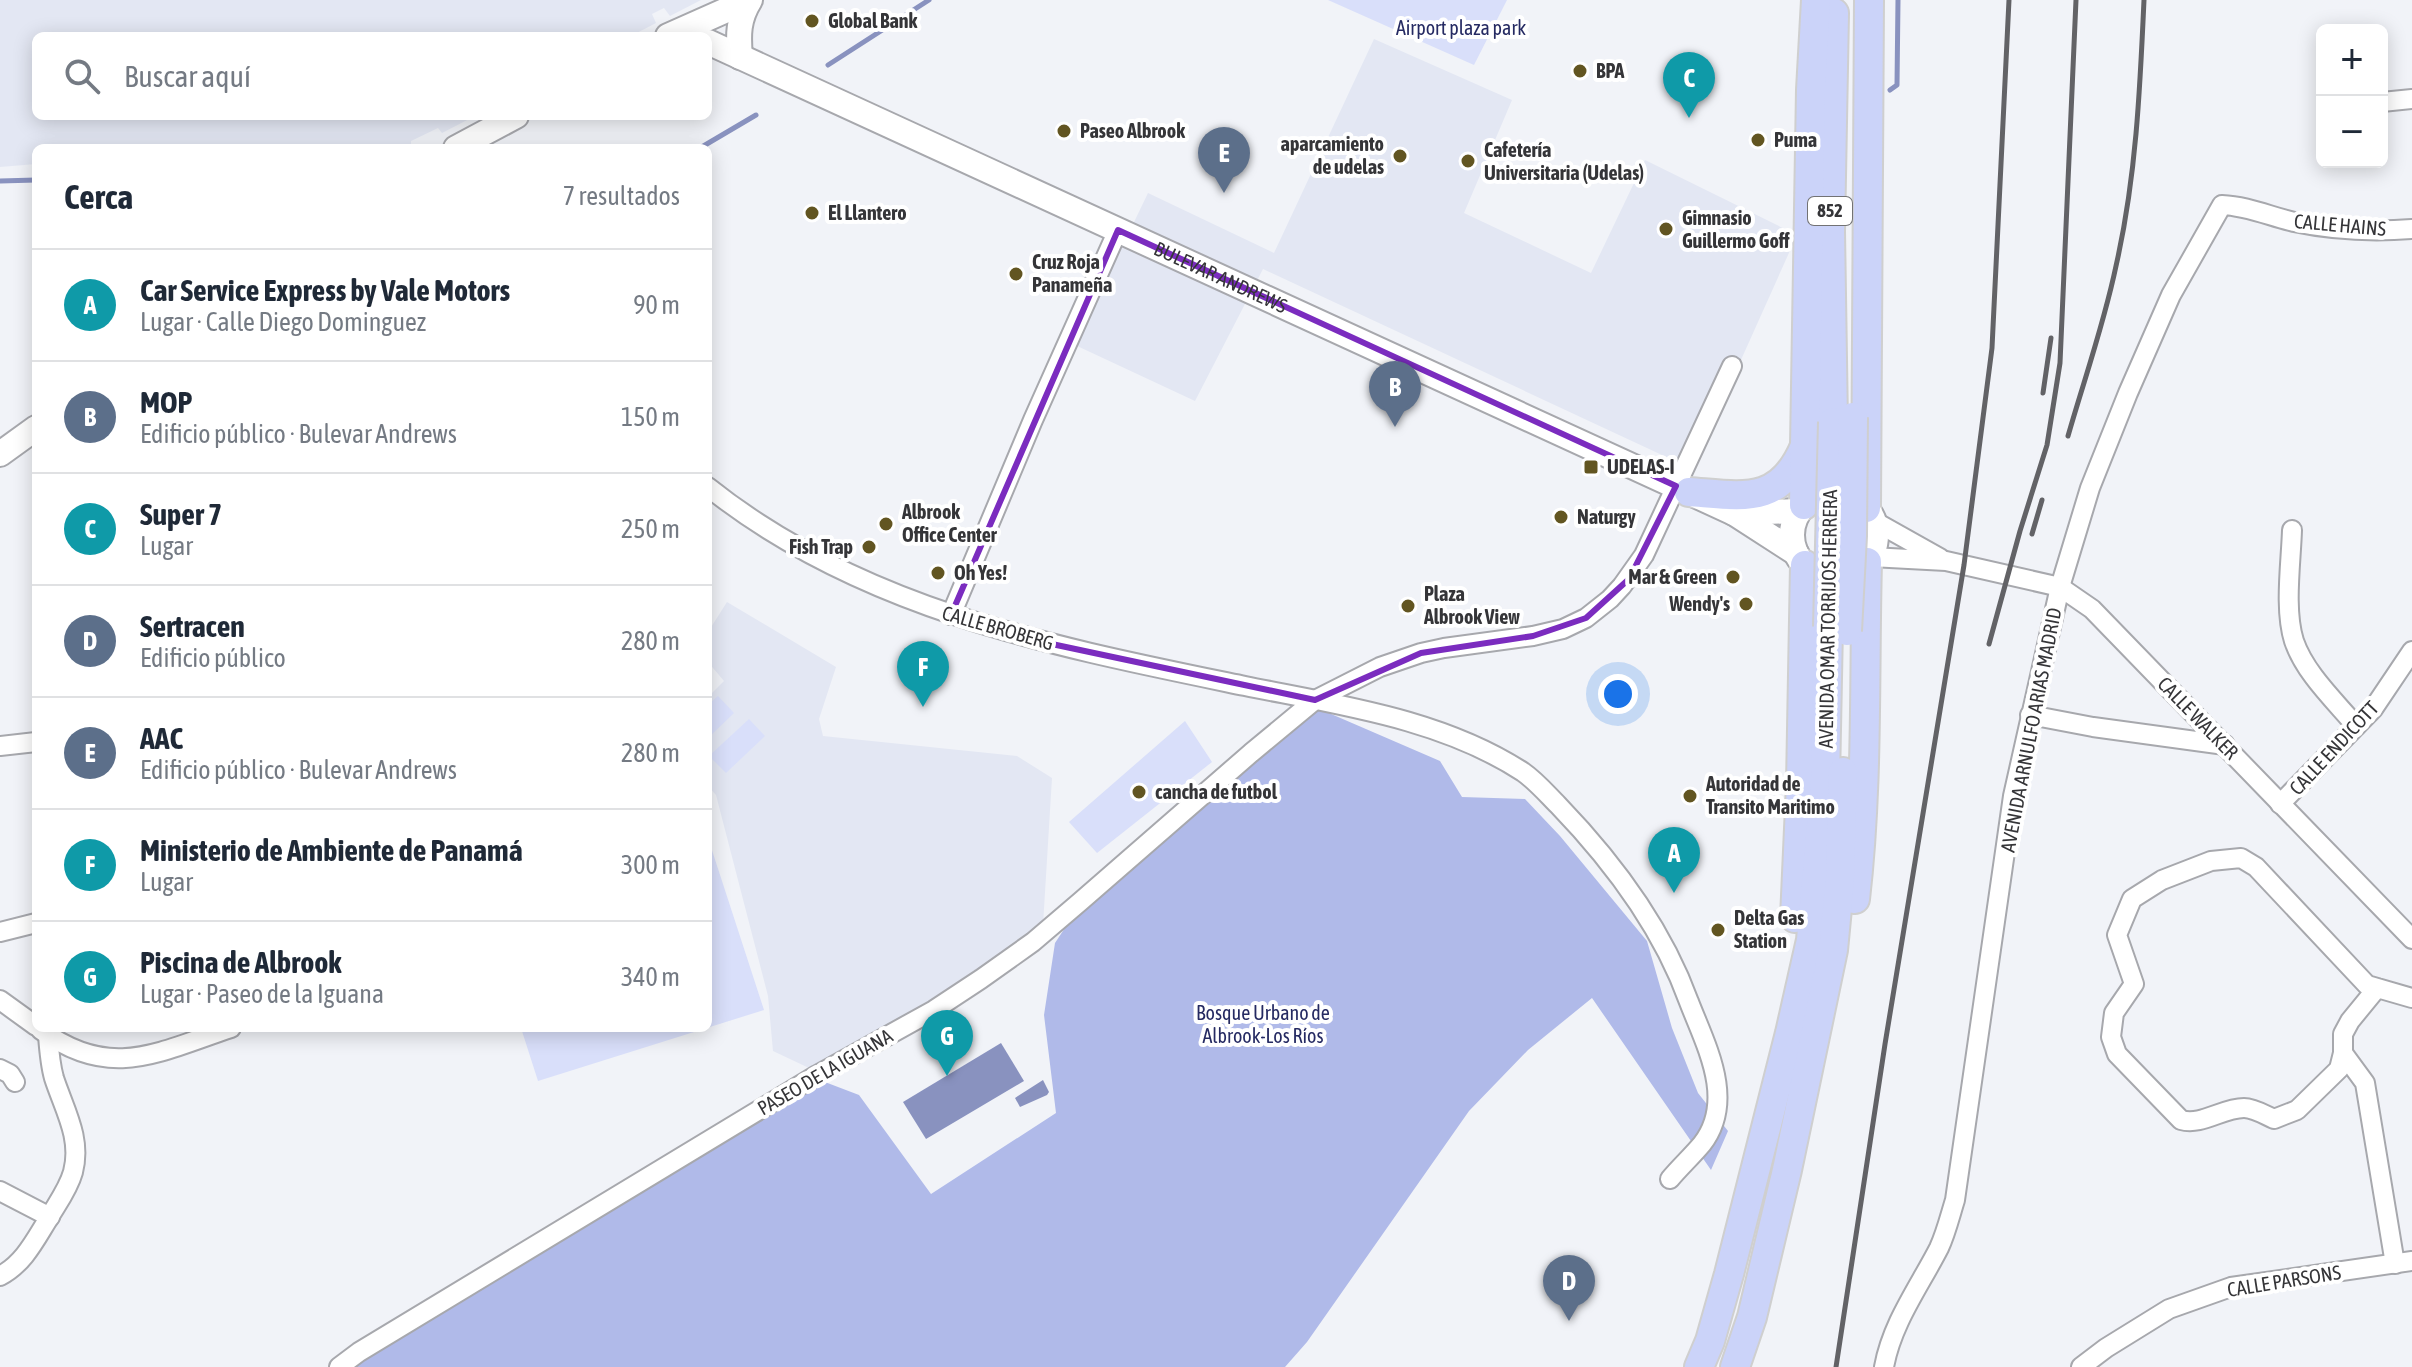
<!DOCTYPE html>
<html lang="es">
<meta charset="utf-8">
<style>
:root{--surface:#fff;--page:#f6f6f7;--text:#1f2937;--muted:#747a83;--line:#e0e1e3;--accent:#d93025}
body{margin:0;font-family:"Asap Condensed",sans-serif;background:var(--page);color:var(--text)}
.controls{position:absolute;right:24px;top:24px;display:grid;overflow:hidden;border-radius:12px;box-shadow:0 4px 20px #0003}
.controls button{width:72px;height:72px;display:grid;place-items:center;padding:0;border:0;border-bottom:2px solid var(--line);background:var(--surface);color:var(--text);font:40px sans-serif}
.you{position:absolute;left:1618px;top:694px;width:28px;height:28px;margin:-20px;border:6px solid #fff;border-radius:50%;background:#1a73e8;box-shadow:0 0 0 12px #1a73e833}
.badge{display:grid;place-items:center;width:52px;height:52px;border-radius:50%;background:var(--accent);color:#fff;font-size:26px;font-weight:700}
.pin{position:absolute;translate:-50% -66px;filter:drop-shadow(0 2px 4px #0008)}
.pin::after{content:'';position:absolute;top:42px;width:28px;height:24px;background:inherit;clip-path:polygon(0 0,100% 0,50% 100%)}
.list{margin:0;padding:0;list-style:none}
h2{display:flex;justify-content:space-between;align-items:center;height:104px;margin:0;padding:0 32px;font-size:34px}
h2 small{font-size:26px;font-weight:400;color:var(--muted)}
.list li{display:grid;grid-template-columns:52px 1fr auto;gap:24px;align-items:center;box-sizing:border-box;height:112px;padding:0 32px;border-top:2px solid var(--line)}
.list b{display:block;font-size:30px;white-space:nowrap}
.list p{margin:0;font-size:26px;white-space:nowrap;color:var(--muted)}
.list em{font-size:26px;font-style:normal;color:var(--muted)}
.icon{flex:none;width:44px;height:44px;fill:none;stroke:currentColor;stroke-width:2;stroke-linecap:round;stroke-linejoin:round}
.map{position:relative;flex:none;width:2412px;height:1367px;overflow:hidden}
.search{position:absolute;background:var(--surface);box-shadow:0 4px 20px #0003;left:32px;top:32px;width:680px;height:88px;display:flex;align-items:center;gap:20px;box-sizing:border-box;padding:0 28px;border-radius:12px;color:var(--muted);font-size:30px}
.panel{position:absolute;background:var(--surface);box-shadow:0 4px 20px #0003;left:32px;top:144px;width:680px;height:888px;border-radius:12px}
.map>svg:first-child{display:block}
.built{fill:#e3e7f3}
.green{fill:#d9dffa}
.forest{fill:#b0bae9}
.water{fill:#8992bf}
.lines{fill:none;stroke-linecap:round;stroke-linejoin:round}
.stream{stroke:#8992bf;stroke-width:5}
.street-casing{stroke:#a7a8ad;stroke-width:22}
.secondary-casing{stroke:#a7a8ad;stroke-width:28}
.primary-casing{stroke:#cfcfcf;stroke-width:32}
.street{stroke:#fff;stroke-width:18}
.secondary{stroke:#fff;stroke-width:24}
.primary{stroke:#cbd3f9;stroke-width:28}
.rail{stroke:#626266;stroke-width:5}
.primary-bridge-casing{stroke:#cfcfcf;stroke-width:32;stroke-linecap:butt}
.primary-bridge{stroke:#cbd3f9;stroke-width:28}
.marked{fill:none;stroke:#7b2cbf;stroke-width:6;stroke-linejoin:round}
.poi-dot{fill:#625521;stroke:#fff;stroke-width:3}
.labels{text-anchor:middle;stroke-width:8;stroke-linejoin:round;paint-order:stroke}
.shield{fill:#fff;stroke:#727274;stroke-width:2}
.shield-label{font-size:18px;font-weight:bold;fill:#353538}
.poi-label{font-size:20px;font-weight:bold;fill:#353538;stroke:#fff;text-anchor:start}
.park-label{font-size:20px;fill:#252a62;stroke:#fff}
.street-label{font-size:20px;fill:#353538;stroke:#fff}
</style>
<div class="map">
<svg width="2412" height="1367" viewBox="0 0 2412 1367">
<rect width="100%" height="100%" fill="#f1f3f8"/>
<g class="built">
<path d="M0 0H701L670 16 664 8 652 14 656 23 631 36H36V116H475L442 133 438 128 411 141V148H36V164L0 167Z"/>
<path d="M1374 39 1512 100 1464 213 1591 273 1645 160 1797 235 1692 469 1263 269 1195 401 1075 345 1148 193 1274 253Z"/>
<path d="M727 602 836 667 819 719 823 736 1017 756 1052 778 1043 925 929 1001 809 1068 773 1051 768 996 716 795 708 786V697L724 681 708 662V632Z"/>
</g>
<g class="green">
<path d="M1328 0H1507L1474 65Z"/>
<path d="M718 696 734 713 708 738V705Z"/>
<path d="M749 719 765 736 726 773 709 756Z"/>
<path d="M1185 721 1212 762 1097 853 1069 822Z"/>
<path d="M708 838 764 1010 538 1081 521 1028H708Z"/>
</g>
<path class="forest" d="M1308 704 1440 761 1462 797 1525 799 1560 836 1647 941 1672 1028 1698 1093 1728 1131 1711 1170 1592 998 1528 1050 1469 1111 1307 1342 1285 1367H343L817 1079 859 1095 931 1194 1056 1113 1044 1015 1055 943 1084 899Z"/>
<g class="water">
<path d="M1001 1043 1024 1081 926 1139 903 1102Z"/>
<path d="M1043 1080 1049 1092 1047 1095 1020 1107 1015 1098Z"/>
</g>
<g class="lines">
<g class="stream">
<path d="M828 65 929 0"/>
<path d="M1890 90 1897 85 1898 0"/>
<path d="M528 148H536"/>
<path d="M700 148 756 115"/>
<path d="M0 181 36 180"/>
</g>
<g class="street-casing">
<g id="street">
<path d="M2382 102 2412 99"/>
<path d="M708 487C862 610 1056 647 1245 686 1339 705 1442 719 1523 772 1536 781 1547 794 1558 805 1613 862 1662 927 1689 1002 1706 1046 1736 1100 1702 1144 1692 1156 1680 1167 1670 1179"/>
<path d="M1874 521 1940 558"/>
<path d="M2292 530C2291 563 2284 609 2294 641 2305 673 2334 700 2356 726"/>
<path d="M1871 557 1946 561 2060 587 2092 609 2412 939"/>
<path d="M951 615 1033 420 1118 230"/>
<path d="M2030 715 2093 727 2225 745"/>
<path d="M0 746 36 742"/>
<path d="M2280 804 2373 709 2412 651"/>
<path d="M0 932 36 923"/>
<path d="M2377 988 2350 1021 2343 1034V1053L2339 1069 2297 1110 2274 1119C2265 1115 2254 1108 2244 1108 2222 1108 2202 1126 2181 1120L2117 1054 2111 1037 2114 1013 2134 984 2117 935 2132 899 2162 880 2211 861 2241 858 2256 867 2367 985 2412 998"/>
<path d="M0 1000 36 1026"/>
<path d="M41 1030C111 1081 158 1052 231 1028"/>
<path d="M2343 1053 2365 1083 2395 1264"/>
<path d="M0 1069 10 1074 15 1082"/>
<path d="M0 1191 50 1217"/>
<path d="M0 1276C23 1264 34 1242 47 1221 56 1205 68 1190 73 1172 82 1138 64 1109 54 1078 50 1064 49 1049 48 1035"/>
<path d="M339 1367 359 1352 817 1075 934 1010 981 979 1033 942 1081 901 1251 753 1315 700 1380 667 1421 653 1444 648 1533 636 1563 629 1586 618 1610 599 1622 586 1644 555 1732 366"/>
<path d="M1884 1367C1892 1323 1919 1287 1939 1248 1946 1233 1950 1216 1955 1200L2013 796 2060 587 2090 488 2128 393 2171 295 2222 205C2247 206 2269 216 2294 222 2332 230 2373 232 2412 229"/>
<path d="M2081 1367 2106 1348 2169 1309 2231 1287 2412 1261"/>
</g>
</g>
<g class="secondary-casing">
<g id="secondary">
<path d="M668 36 749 0"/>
<path id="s1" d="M708 42 1734 513 1796 553"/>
<path d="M740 57C738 35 738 19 750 0"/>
<path d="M456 148 516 116"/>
<path d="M0 454 36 428"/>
<circle cx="1834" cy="535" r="42"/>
<path d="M1734 513 1799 511"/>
</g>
</g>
<g class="primary-casing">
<g id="primary">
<path d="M1833 422 1830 231 1834 13"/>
<path d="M1689 492C1743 496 1780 506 1805 446"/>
<path d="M1804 505 1811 90 1816 0"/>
<path d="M1866 508 1869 0"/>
<path d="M1855 899C1868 787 1864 674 1867 562"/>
<path d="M1795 918 1801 784 1805 565"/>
<path d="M1699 1367 1710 1341 1729 1274 1790 1033 1811 940 1825 780 1828 627"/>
<path d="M1735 1367 1752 1317 1787 1170 1833 950 1840 877 1843 772"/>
</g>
</g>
<use href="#street" class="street"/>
<use href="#secondary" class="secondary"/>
<use href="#primary" class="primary"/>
<g class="rail">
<path d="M2043 393 2051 338"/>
<path d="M2068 436C2084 380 2104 324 2116 266 2136 178 2140 90 2144 0"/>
<path d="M2032 534 2042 500"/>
<path d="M1989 644 2020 531 2047 445 2060 363 2076 0"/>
<path d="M1836 1367 1885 1044 1964 565 1992 348 2009 0"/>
</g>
<g class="primary-bridge-casing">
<g id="primary-bridge">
<path d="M1828 627 1833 422"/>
<path d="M1847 631 1852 536 1853 417"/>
</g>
</g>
<use href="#primary-bridge" class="primary-bridge"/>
</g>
<path class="marked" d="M1118 230 1676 486 1629 579 1586 618 1533 636 1421 653 1315 700 1033 640 951 615Z"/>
<g class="poi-dot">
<circle cx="812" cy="21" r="8"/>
<circle cx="1580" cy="71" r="8"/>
<circle cx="1064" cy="131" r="8"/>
<circle cx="1758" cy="140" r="8"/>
<circle cx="1400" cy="156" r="8"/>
<circle cx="1468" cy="161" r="8"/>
<circle cx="812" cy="213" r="8"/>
<circle cx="1666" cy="229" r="8"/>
<circle cx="1016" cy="274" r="8"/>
<rect x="1583" y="459" width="16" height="16" rx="4"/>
<circle cx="1561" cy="517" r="8"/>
<circle cx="886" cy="524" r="8"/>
<circle cx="869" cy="547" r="8"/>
<circle cx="938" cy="573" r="8"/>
<circle cx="1733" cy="577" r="8"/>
<circle cx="1746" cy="604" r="8"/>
<circle cx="1408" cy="606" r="8"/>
<circle cx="1139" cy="792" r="8"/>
<circle cx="1690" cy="796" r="8"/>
<circle cx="1718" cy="930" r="8"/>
</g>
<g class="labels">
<rect class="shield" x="1808" y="197" width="44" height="28" rx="6"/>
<g class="shield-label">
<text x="1830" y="217">852</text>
</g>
<g class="poi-label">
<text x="828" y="28">Global Bank</text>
<text x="1596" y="78">BPA</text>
<text x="1080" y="138">Paseo Albrook</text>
<text x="1774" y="147">Puma</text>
<text x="1384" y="151" text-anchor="end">aparcamiento<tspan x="1384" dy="23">de udelas</tspan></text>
<text x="1484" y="157">Cafetería<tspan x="1484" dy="23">Universitaria (Udelas)</tspan></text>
<text x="828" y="220">El Llantero</text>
<text x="1682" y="225">Gimnasio<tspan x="1682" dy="23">Guillermo Goff</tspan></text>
<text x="1032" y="269">Cruz Roja<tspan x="1032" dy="23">Panameña</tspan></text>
<text x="1607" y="474">UDELAS-I</text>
<text x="902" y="519">Albrook<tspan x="902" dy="23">Office Center</tspan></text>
<text x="1577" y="524">Naturgy</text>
<text x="853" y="554" text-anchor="end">Fish Trap</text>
<text x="954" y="580">Oh Yes!</text>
<text x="1717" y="584" text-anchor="end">Mar &amp; Green</text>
<text x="1424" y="601">Plaza<tspan x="1424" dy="23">Albrook View</tspan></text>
<text x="1730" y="611" text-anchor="end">Wendy's</text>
<text x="1706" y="791">Autoridad de<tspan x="1706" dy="23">Transito Maritimo</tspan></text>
<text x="1155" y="799">cancha de futbol</text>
<text x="1734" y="925">Delta Gas<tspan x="1734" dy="23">Station</tspan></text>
</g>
<g class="park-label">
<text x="1461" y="35">Airport plaza park</text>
<text x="1263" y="1020">Bosque Urbano de<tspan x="1263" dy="23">Albrook-Los Ríos</tspan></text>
</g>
<g class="street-label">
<text transform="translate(2340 225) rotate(5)" y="7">CALLE HAINS</text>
<text dy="7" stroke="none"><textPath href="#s1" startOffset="564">BULEVAR ANDREWS</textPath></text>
<text transform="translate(1828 619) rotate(-89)" y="7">AVENIDA OMAR TORRIJOS HERRERA</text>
<text transform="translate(998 628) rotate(16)" y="7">CALLE BROBERG</text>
<text transform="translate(2198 718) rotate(46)" y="7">CALLE WALKER</text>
<text transform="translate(2031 730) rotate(-79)" y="7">AVENIDA ARNULFO ARIAS MADRID</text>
<text transform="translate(2334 748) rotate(-47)" y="7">CALLE ENDICOTT</text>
<text transform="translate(825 1072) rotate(-30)" y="7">PASEO DE LA IGUANA</text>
<text transform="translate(2284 1281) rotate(-9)" y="7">CALLE PARSONS</text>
</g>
</g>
</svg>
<div class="controls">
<button>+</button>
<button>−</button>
</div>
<div class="you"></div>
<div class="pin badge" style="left:1674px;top:893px;background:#0f9aa8">A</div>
<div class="pin badge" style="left:1395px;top:427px;background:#5c6f8a">B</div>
<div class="pin badge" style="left:1689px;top:118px;background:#0f9aa8">C</div>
<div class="pin badge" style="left:1569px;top:1321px;background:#5c6f8a">D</div>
<div class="pin badge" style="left:1224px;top:193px;background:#5c6f8a">E</div>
<div class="pin badge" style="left:923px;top:707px;background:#0f9aa8">F</div>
<div class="pin badge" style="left:947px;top:1076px;background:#0f9aa8">G</div>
<div class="search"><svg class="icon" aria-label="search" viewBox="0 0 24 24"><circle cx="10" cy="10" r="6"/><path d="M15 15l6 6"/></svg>Buscar aquí</div>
<section class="panel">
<h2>Cerca<small>7 resultados</small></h2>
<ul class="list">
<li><span class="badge" style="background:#0f9aa8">A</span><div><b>Car Service Express by Vale Motors</b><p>Lugar · Calle Diego Dominguez</p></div><em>90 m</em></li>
<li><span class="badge" style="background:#5c6f8a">B</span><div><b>MOP</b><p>Edificio público · Bulevar Andrews</p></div><em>150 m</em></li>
<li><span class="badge" style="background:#0f9aa8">C</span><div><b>Super 7</b><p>Lugar</p></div><em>250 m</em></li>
<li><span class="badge" style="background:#5c6f8a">D</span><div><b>Sertracen</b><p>Edificio público</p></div><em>280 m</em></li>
<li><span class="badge" style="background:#5c6f8a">E</span><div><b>AAC</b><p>Edificio público · Bulevar Andrews</p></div><em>280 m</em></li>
<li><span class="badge" style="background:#0f9aa8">F</span><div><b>Ministerio de Ambiente de Panamá</b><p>Lugar</p></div><em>300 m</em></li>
<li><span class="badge" style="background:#0f9aa8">G</span><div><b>Piscina de Albrook</b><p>Lugar · Paseo de la Iguana</p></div><em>340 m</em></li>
</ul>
</section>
</div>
